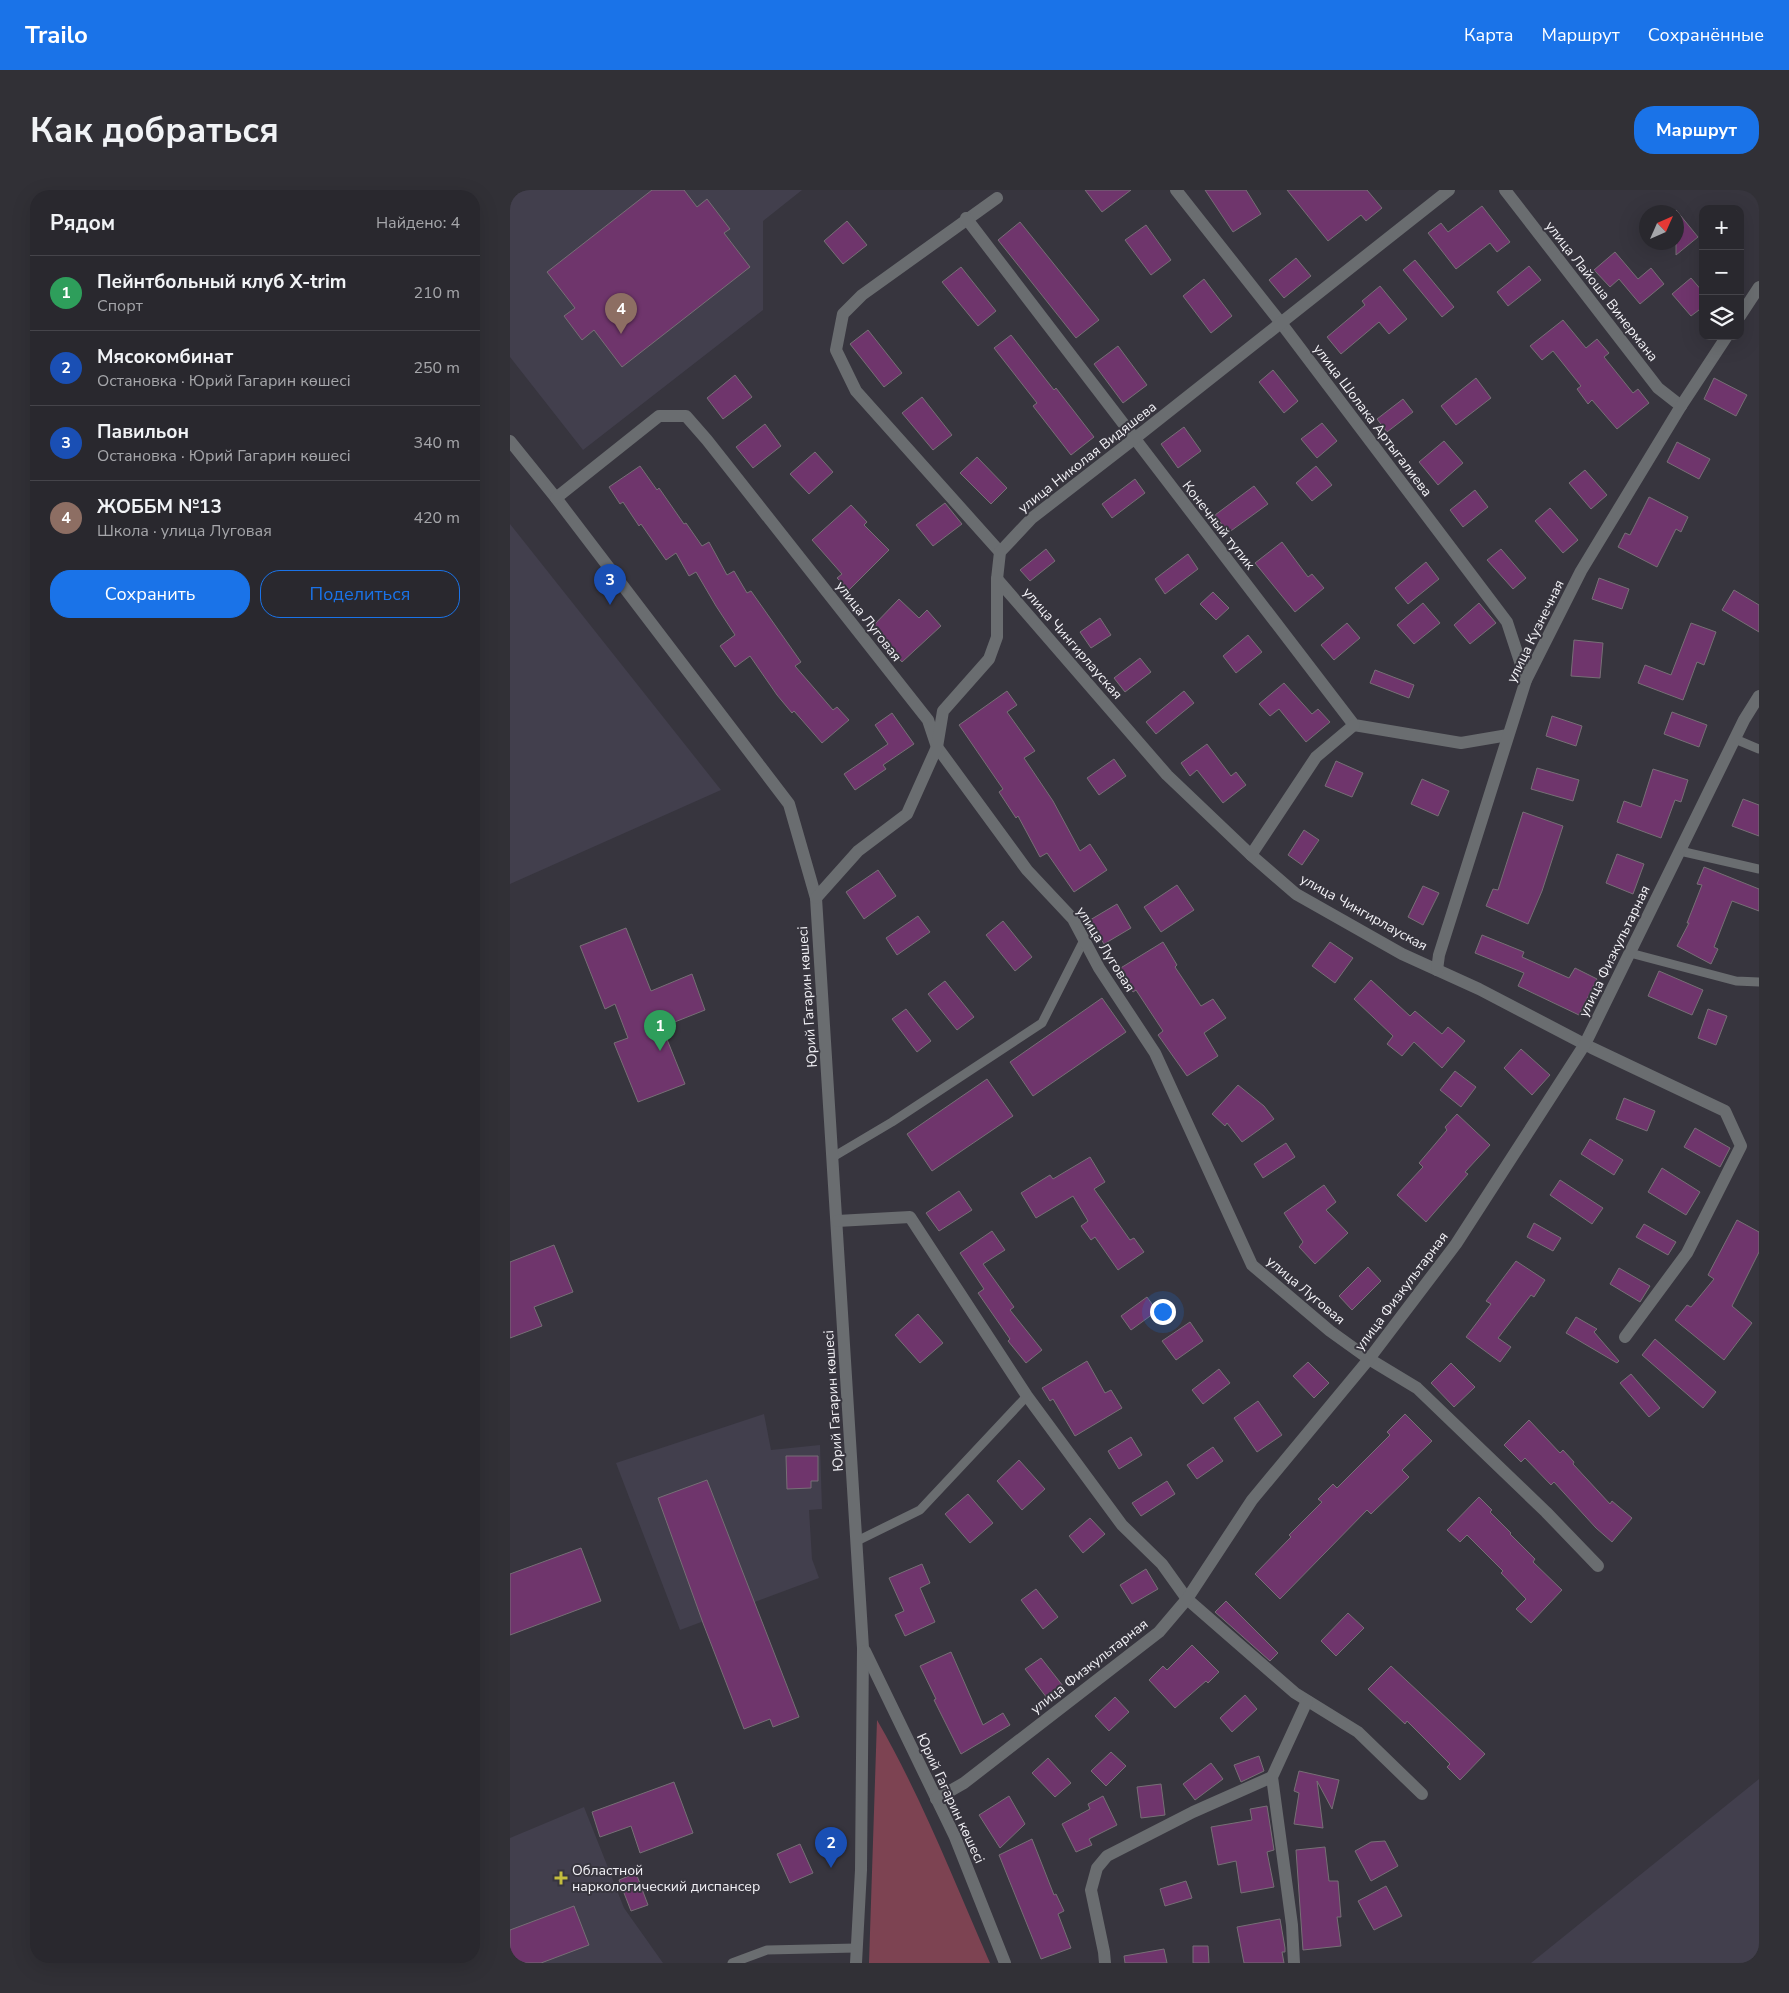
<!DOCTYPE html>
<html lang="ru">
<meta charset="utf-8">
<style>
:root{--surface:#29282e;--page:#313036;--text:#f1f3f6;--muted:#a5a6aa;--line:#45444a;--accent:#1a73e8}
body{margin:0;font-family:"Nunito Sans",sans-serif;background:var(--page);color:var(--text)}
.controls{position:absolute;right:15px;top:15px;display:grid;overflow:hidden;border-radius:10px;box-shadow:0 5px 20px #0002}
.controls button{width:45px;height:45px;display:grid;place-items:center;padding:0;border:0;border-bottom:1px solid var(--line);background:var(--surface);color:var(--text);font:25px sans-serif}
.compass{position:absolute;left:1129px;top:15px;width:45px;height:45px;border-radius:50%;background:var(--surface);box-shadow:0 5px 20px #0002;rotate:45deg}
.you{position:absolute;left:652px;top:1121px;width:18px;height:18px;margin:-12px;border:4px solid #fff;border-radius:50%;background:#1a73e8;box-shadow:0 0 0 8px #1a73e833}
.badge{display:grid;place-items:center;width:32px;height:32px;border-radius:50%;background:var(--accent);color:#fff;font-size:16px;font-weight:700}
.pin{position:absolute;translate:-50% -41px;filter:drop-shadow(0 1px 2px #0008)}
.pin::after{content:'';position:absolute;top:26px;width:18px;height:15px;background:inherit;clip-path:polygon(0 0,100% 0,50% 100%)}
.list{margin:0;padding:0;list-style:none}
h2{display:flex;justify-content:space-between;align-items:center;height:65px;margin:0;padding:0 20px;font-size:21px}
h2 small{font-size:16px;font-weight:400;color:var(--muted)}
.list li{display:grid;grid-template-columns:32px 1fr auto;gap:15px;align-items:center;box-sizing:border-box;height:75px;padding:0 20px;border-top:1px solid var(--line)}
.list b{display:block;font-size:19px;white-space:nowrap}
.list p{margin:0;font-size:16px;white-space:nowrap;color:var(--muted)}
.list em{font-size:16px;font-style:normal;color:var(--muted)}
.actions{display:flex;gap:10px;padding:15px 20px}
.actions a{flex:1;padding:11px 0;border:1px solid var(--accent);border-radius:20px;text-align:center;font-size:18px;color:var(--accent)}
.actions .main{background:var(--accent);color:#fff}
.icon{flex:none;width:28px;height:28px;fill:none;stroke:currentColor;stroke-width:2;stroke-linecap:round;stroke-linejoin:round}
.map{position:relative;flex:none;width:1249px;height:1773px;overflow:hidden;border-radius:20px}
header{display:flex;align-items:center;gap:30px;box-sizing:border-box;height:70px;padding:0 25px;background:var(--accent);color:#fff}
header strong{font-size:24px}
nav{display:flex;gap:28px;margin-inline-start:auto;font-size:18px}
.intro{display:flex;align-items:center;justify-content:space-between;box-sizing:border-box;height:120px;padding:0 30px}
h1{margin:0;font-size:35px}
.button{padding:12px 22px;border-radius:20px;background:var(--accent);color:#fff;font-size:18px;font-weight:700}
main{display:flex;gap:30px;padding:0 30px}
aside{flex:1;background:var(--surface);border-radius:20px;box-shadow:0 5px 20px #0002}
.map>svg:first-child{display:block}
.built{fill:#423f4d}
.green{fill:#7d4352}
.building{fill:#6f356c;stroke:#776f76}
.lines{fill:none;stroke-linecap:round;stroke-linejoin:round}
.lane{stroke:#6a6d70;stroke-width:9}
.street{stroke:#6a6d70;stroke-width:12}
.poi-dot{fill:#c3bd3e;stroke:#37353e;stroke-width:2}
.labels{text-anchor:middle;stroke-width:4;stroke-linejoin:round;paint-order:stroke}
.street-label{font-size:14px;fill:#f2f1f6;stroke:#37353e}
.poi-label{font-size:14px;fill:#f2f1f6;stroke:#37353e;text-anchor:start}
</style>
<header>
<strong>Trailo</strong>
<nav><a>Карта</a><a>Маршрут</a><a>Сохранённые</a></nav>
</header>
<div class="intro"><h1>Как добраться</h1><a class="button">Маршрут</a></div>
<main>
<aside>
<h2>Рядом<small>Найдено: 4</small></h2>
<ul class="list">
<li><span class="badge" style="background:#2e9e5b">1</span><div><b>Пейнтбольный клуб X-trim</b><p>Спорт</p></div><em>210 m</em></li>
<li><span class="badge" style="background:#1a4fb4">2</span><div><b>Мясокомбинат</b><p>Остановка · Юрий Гагарин көшесі</p></div><em>250 m</em></li>
<li><span class="badge" style="background:#1a4fb4">3</span><div><b>Павильон</b><p>Остановка · Юрий Гагарин көшесі</p></div><em>340 m</em></li>
<li><span class="badge" style="background:#8d6e63">4</span><div><b>ЖОББМ №13</b><p>Школа · улица Луговая</p></div><em>420 m</em></li>
</ul>
<div class="actions"><a class="main">Сохранить</a><a>Поделиться</a></div>
</aside>
<div class="map">
<svg width="1249" height="1773" viewBox="0 0 1249 1773">
<rect width="100%" height="100%" fill="#37353e"/>
<g class="built">
<path d="M0 0H292L253 31V120L73 260 0 167Z"/>
<path d="M0 334 211 600 0 694Z"/>
<path d="M254 1224 261 1260 310 1255 312 1319 299 1320 302 1369 309 1388 170 1440 106 1273Z"/>
<path d="M1249 1589V1773H1021Z"/>
<path d="M74 1617 114 1718 153 1773H0V1648Z"/>
</g>
<path class="green" d="M367 1530C412 1608 444 1691 480 1773H359Z"/>
<g class="building">
<path d="M142 0H174L187 17 197 9 220 39 214 43 240 77 112 177 84 140 72 150 54 126 65 118 37 82Z"/>
<path d="M575 0H621L592 22Z"/>
<path d="M695 0H736L751 24 723 42Z"/>
<path d="M777 0H857L872 18 856 31 851 25 818 51Z"/>
<path d="M972 16 1000 52 987 62 980 53 946 79 918 43 931 33 938 42Z"/>
<path d="M1166 20 1188 47 1166 65Z"/>
<path d="M337 31 357 55 333 74 314 51Z"/>
<path d="M510 32 589 130 566 148 488 50Z"/>
<path d="M636 35 661 70 641 85 615 50Z"/>
<path d="M1105 62 1128 89 1141 78 1154 94 1130 114 1109 89 1100 97 1084 80Z"/>
<path d="M786 68 801 86 774 108 759 90Z"/>
<path d="M905 70 944 117 932 127 893 80Z"/>
<path d="M1019 76 1031 90 998 116 987 102Z"/>
<path d="M451 77 486 121 468 136 432 92Z"/>
<path d="M1181 88 1193 102V117L1181 126 1162 104Z"/>
<path d="M694 89 722 126 701 143 673 106Z"/>
<path d="M870 96 897 129 879 144 869 132 831 164 817 147 855 115 852 111Z"/>
<path d="M1053 130 1076 158 1087 149 1099 163 1094 167 1123 203 1128 199 1139 213 1107 239 1082 210 1078 214 1067 199 1071 196 1043 161 1032 170 1020 156Z"/>
<path d="M358 140 392 183 374 197 340 154Z"/>
<path d="M501 145 544 200 546 198 584 247 561 265 523 216 527 213 484 158Z"/>
<path d="M608 156 637 195 613 213 584 174Z"/>
<path d="M763 180 788 211 774 223 749 192Z"/>
<path d="M225 185 242 207 213 229 197 208Z"/>
<path d="M966 188 981 208 946 235 931 216Z"/>
<path d="M1204 188 1237 205 1226 226 1194 209Z"/>
<path d="M412 207 442 245 423 260 392 223Z"/>
<path d="M893 209 903 222 877 242 867 229Z"/>
<path d="M812 233 827 251 807 268 791 249Z"/>
<path d="M255 234 271 256 243 278 226 257Z"/>
<path d="M674 237 691 261 668 278 651 254Z"/>
<path d="M934 251 953 273 928 295 909 272Z"/>
<path d="M1167 252 1200 269 1189 289 1157 272Z"/>
<path d="M305 262 323 282 299 304 280 284Z"/>
<path d="M467 267 497 298 481 314 450 283Z"/>
<path d="M130 276 147 300 149 298 174 334 176 333 192 356 199 352 217 385 224 381 237 403 241 401 291 472 285 476 323 520 327 517 339 530 312 553 284 521 282 523 267 505 240 466 225 477 210 456 225 445 206 416 186 382 179 386 166 363 156 370 131 334 129 336 113 312 110 314 99 297Z"/>
<path d="M806 276 822 295 802 311 786 293Z"/>
<path d="M1075 280 1097 305 1081 319 1059 293Z"/>
<path d="M625 289 635 303 602 328 592 314Z"/>
<path d="M744 296 758 314 718 343 705 325Z"/>
<path d="M965 300 978 317 953 337 940 320Z"/>
<path d="M1139 307 1178 327 1171 342 1166 339 1147 377 1108 357 1115 343 1120 345Z"/>
<path d="M435 313 452 334 423 356 406 335Z"/>
<path d="M341 315 357 332 354 335 379 360 339 400 327 388 332 384 302 350Z"/>
<path d="M1040 318 1068 350 1053 363 1025 331Z"/>
<path d="M772 352 798 387 802 384 814 398 785 422 745 373Z"/>
<path d="M536 359 545 371 520 391 510 380Z"/>
<path d="M991 359 1016 388 1003 399 977 370Z"/>
<path d="M678 364 688 379 655 404 645 389Z"/>
<path d="M916 372 929 389 898 414 885 398Z"/>
<path d="M1089 388 1119 399 1112 419 1082 409Z"/>
<path d="M1224 400 1249 415V442L1212 420Z"/>
<path d="M703 402 719 418 706 430 690 414Z"/>
<path d="M389 409 409 428 417 420 431 436 392 472 378 457 380 456 361 438Z"/>
<path d="M913 413 930 433 904 454 887 435Z"/>
<path d="M969 413 986 433 960 454 944 435Z"/>
<path d="M590 428 601 445 581 458 570 442Z"/>
<path d="M837 433 850 448 824 470 811 455Z"/>
<path d="M1181 433 1206 442 1194 475 1187 472 1173 510 1128 493 1135 475 1161 485Z"/>
<path d="M738 445 752 462 726 483 713 466Z"/>
<path d="M1064 450 1093 453 1090 488 1061 486Z"/>
<path d="M630 468 641 482 615 502 604 488Z"/>
<path d="M865 480 904 495 899 508 860 493Z"/>
<path d="M774 493 802 524 808 519 820 532 796 552 769 519 760 526 749 514Z"/>
<path d="M497 501 507 515 497 522 525 561 514 568 543 611 570 661 580 654 597 680 564 702 537 663 530 667 508 626 506 628 489 602 493 599 449 535Z"/>
<path d="M674 501 684 513 646 544 636 532Z"/>
<path d="M1162 522 1197 535 1189 557 1154 544Z"/>
<path d="M382 523 404 554 373 575 376 579 345 600 334 584 378 554 365 535Z"/>
<path d="M1042 526 1072 536 1066 556 1036 546Z"/>
<path d="M697 554 721 586 726 582 736 595 713 613 687 580 680 586 671 573Z"/>
<path d="M604 569 616 586 589 605 577 588Z"/>
<path d="M826 571 853 583 842 607 815 596Z"/>
<path d="M1027 578 1069 590 1063 611 1021 599Z"/>
<path d="M1143 579 1178 590 1171 612 1165 610 1151 648 1107 632 1114 611 1131 617Z"/>
<path d="M912 589 939 601 928 626 901 614Z"/>
<path d="M1233 609 1249 615V646L1222 636Z"/>
<path d="M1013 622 1053 636 1032 701 1018 734 976 716 983 699 988 700Z"/>
<path d="M794 640 809 650 792 675 778 665Z"/>
<path d="M1107 664 1134 674 1123 704 1096 693Z"/>
<path d="M1194 677 1249 699V721L1222 711 1204 757 1208 759 1201 774 1167 756 1179 733H1177L1192 695 1187 694Z"/>
<path d="M368 680 386 706 354 729 336 702Z"/>
<path d="M667 695 684 720 651 742 634 717Z"/>
<path d="M913 696 929 703 913 735 898 727Z"/>
<path d="M607 714 621 738 594 754 580 730Z"/>
<path d="M408 726 420 742 387 765 376 748Z"/>
<path d="M493 731 522 767 505 781 476 745Z"/>
<path d="M116 738 141 801 182 784 195 820 152 837 175 894 128 912 104 853 118 848 105 814 95 819 70 756Z"/>
<path d="M972 745 1014 762 1012 767 1059 788 1065 778 1087 789 1069 825 1008 796 1014 783 965 763Z"/>
<path d="M653 752 667 775 665 777 691 816 703 809 716 828 694 843 708 866 677 886 648 845 653 841 626 800 623 802 609 779Z"/>
<path d="M820 752 843 768 825 793 802 776Z"/>
<path d="M1149 781 1193 800 1182 825 1138 806Z"/>
<path d="M861 790 900 826 905 821 932 844 938 837 955 851 932 878 904 852 892 866 877 854 883 846 844 809Z"/>
<path d="M435 791 464 827 447 840 418 804Z"/>
<path d="M592 808 616 842 523 906 500 872Z"/>
<path d="M396 819 421 851 407 862 382 829Z"/>
<path d="M1198 819 1217 826 1206 855 1188 848Z"/>
<path d="M1011 859 1040 885 1022 905 994 878Z"/>
<path d="M945 881 966 897 951 917 930 900Z"/>
<path d="M477 889 503 926 422 981 397 944Z"/>
<path d="M728 895 754 916 764 929 732 952 717 933 715 936 702 924Z"/>
<path d="M1114 908 1145 921 1137 941 1106 929Z"/>
<path d="M947 924 980 955 955 982 958 984 916 1032 887 1005 913 977 909 973 937 940 935 937Z"/>
<path d="M1185 938 1220 958 1210 977 1174 957Z"/>
<path d="M1080 949 1113 970 1104 985 1071 964Z"/>
<path d="M776 953 785 967 753 988 744 974Z"/>
<path d="M580 967 595 992 584 999 620 1050 624 1048 634 1062 608 1080 585 1047 581 1050 571 1036 578 1031 563 1006 526 1028 511 1003 540 985 543 989Z"/>
<path d="M1152 978 1190 1002 1176 1025 1138 1002Z"/>
<path d="M1050 990 1093 1018 1082 1034 1040 1005Z"/>
<path d="M814 995 826 1012 816 1020 838 1043 805 1074 789 1057 793 1052 774 1023Z"/>
<path d="M449 1001 462 1020 429 1041 416 1023Z"/>
<path d="M1227 1030 1249 1042V1062L1222 1116 1242 1133 1214 1170 1165 1130 1177 1115 1181 1117 1204 1089 1198 1085Z"/>
<path d="M1024 1033 1051 1048 1043 1061 1017 1047Z"/>
<path d="M1134 1034 1166 1052 1158 1065 1126 1047Z"/>
<path d="M482 1041 495 1060 473 1074 504 1117 500 1120 532 1160 516 1173 498 1151 500 1149 468 1103 474 1099 450 1063Z"/>
<path d="M44 1055 63 1102 24 1117 32 1136 0 1148V1072Z"/>
<path d="M1006 1071 1035 1090 1024 1107 1021 1105 988 1148 1001 1157 990 1172 956 1147 981 1114 976 1111Z"/>
<path d="M858 1077 871 1091 842 1120 829 1106Z"/>
<path d="M1109 1078 1140 1096 1130 1112 1100 1094Z"/>
<path d="M637 1107 647 1121 621 1140 611 1126Z"/>
<path d="M408 1124 433 1153 410 1173 385 1145Z"/>
<path d="M1066 1127 1087 1139 1084 1142 1109 1171 1107 1173 1056 1143Z"/>
<path d="M680 1132 693 1151 666 1170 652 1151Z"/>
<path d="M1145 1149 1206 1202 1193 1218 1132 1165Z"/>
<path d="M577 1171 595 1203 601 1200 612 1218 565 1246 543 1209 540 1211 532 1198Z"/>
<path d="M798 1172 819 1193 804 1208 783 1186Z"/>
<path d="M941 1173 965 1197 944 1217 921 1193Z"/>
<path d="M709 1179 720 1193 693 1214 682 1200Z"/>
<path d="M1121 1184 1150 1218 1139 1227 1110 1193Z"/>
<path d="M748 1211 772 1245 747 1262 724 1228Z"/>
<path d="M895 1224 922 1251 892 1280 899 1287 861 1324 857 1320 770 1409 745 1384 781 1347 779 1345 812 1312 808 1309 823 1294 827 1298 880 1245 877 1242Z"/>
<path d="M1019 1230 1050 1263 1053 1260 1064 1272 1063 1274 1100 1314 1102 1311 1122 1328 1102 1352 1086 1338 1044 1292 1041 1295 1015 1268 1011 1272 994 1255Z"/>
<path d="M621 1247 632 1265 609 1279 598 1261Z"/>
<path d="M703 1257 713 1271 687 1289 677 1275Z"/>
<path d="M276 1266H308V1291H301V1298L277 1299Z"/>
<path d="M509 1270 535 1299 512 1320 487 1291Z"/>
<path d="M197 1290 289 1527 263 1537 260 1529 234 1539 193 1433 148 1308Z"/>
<path d="M657 1291 665 1304 631 1326 622 1313Z"/>
<path d="M458 1304 483 1333 460 1353 435 1324Z"/>
<path d="M969 1307 982 1320 980 1322 1001 1343 1000 1344 1025 1369 1023 1372 1052 1400 1021 1433 1006 1419 1016 1409 991 1383 993 1381 957 1345 950 1352 937 1340Z"/>
<path d="M580 1328 595 1344 573 1363 559 1346Z"/>
<path d="M71 1358 91 1411 0 1445V1384Z"/>
<path d="M412 1374 420 1393 410 1398 425 1432 395 1446 385 1425 394 1421 379 1388Z"/>
<path d="M636 1379 648 1399 622 1414 610 1395Z"/>
<path d="M526 1399 548 1427 533 1439 511 1410Z"/>
<path d="M716 1411 768 1463 760 1471 705 1422Z"/>
<path d="M838 1423 854 1438 826 1466 811 1451Z"/>
<path d="M682 1455 709 1482 698 1493 696 1491 665 1518 639 1490 653 1476 657 1480Z"/>
<path d="M441 1462 473 1535 493 1523 500 1535 451 1564 424 1510 426 1509 410 1476Z"/>
<path d="M531 1468 553 1496 537 1508 515 1479Z"/>
<path d="M881 1476 975 1564 950 1590 937 1577 940 1574 897 1531 895 1534 858 1499Z"/>
<path d="M735 1505 747 1519 722 1542 710 1528Z"/>
<path d="M605 1507 619 1522 599 1541 585 1526Z"/>
<path d="M601 1562 616 1576 596 1596 581 1581Z"/>
<path d="M749 1566 754 1581 731 1592 724 1575Z"/>
<path d="M538 1568 561 1593 545 1607 522 1583Z"/>
<path d="M701 1573 713 1589 685 1610 673 1594Z"/>
<path d="M789 1581 829 1590 822 1619 807 1591 813 1638 784 1634 789 1603 784 1601Z"/>
<path d="M164 1592 183 1643 130 1663 121 1636 90 1647 82 1622Z"/>
<path d="M651 1594 655 1625 631 1628 627 1597Z"/>
<path d="M499 1606 515 1634 490 1658 469 1625Z"/>
<path d="M593 1606 607 1635 579 1649 582 1655 566 1662 552 1634 580 1619 578 1614Z"/>
<path d="M757 1616 764 1660 757 1662 764 1697 731 1703 726 1671 708 1675 701 1637 742 1630 740 1619Z"/>
<path d="M522 1649 544 1705 546 1704 554 1721 548 1724 561 1758 531 1769 489 1665Z"/>
<path d="M875 1651 888 1676 861 1691 845 1661 861 1652Z"/>
<path d="M290 1654 303 1683 280 1693 267 1664Z"/>
<path d="M815 1657 819 1691H828L831 1727H827L831 1756 793 1760 786 1660Z"/>
<path d="M126 1683 138 1715 121 1721 109 1690Z"/>
<path d="M676 1691 682 1708 655 1716 650 1699Z"/>
<path d="M876 1696 892 1726 864 1740 848 1711Z"/>
<path d="M64 1716 79 1755 31 1773H0V1740Z"/>
<path d="M770 1729 775 1758V1762H772L774 1773H734L727 1737Z"/>
<path d="M683 1756H698L699 1773H683Z"/>
<path d="M654 1759 657 1773H615L614 1766Z"/>
</g>
<g class="lines">
<g class="lane">
<path d="M1225 549 1249 559"/>
<path d="M1170 661 1249 679"/>
<path d="M1120 763 1226 791 1249 792"/>
<path d="M323 967 382 932 532 833 574 750"/>
<path d="M347 1351 410 1320 517 1206"/>
<path d="M222 1773 257 1760 346 1758"/>
</g>
<g class="street">
<path d="M666 0 771 133 997 432 1016 490"/>
<path d="M995 0 1148 198 1171 216"/>
<path d="M487 8 352 105 333 124 326 160 346 201 490 362"/>
<path d="M456 28 844 535 951 553 998 545"/>
<path d="M1230 126 1249 97"/>
<path d="M0 251 46 308 279 614 306 708 353 1458 351 1680 346 1773"/>
<path d="M46 308 149 226H176L197 250 418 530 427 557 517 680 563 729 589 778 645 863 742 1075 820 1141 859 1169 907 1198 1036 1322 1088 1376"/>
<path d="M487 389 657 585 741 665 786 704 892 764 969 799 1082 858 1215 921 1231 956 1177 1063 1115 1147"/>
<path d="M741 665 806 567 844 535"/>
<path d="M306 708 348 661 397 624 427 557 433 521 479 469 487 447V389L490 362 522 328 624 249 939 0"/>
<path d="M927 780 929 765 1016 490 1071 381 1171 216 1217 146"/>
<path d="M327 1031 400 1027 517 1206 612 1335 652 1374 677 1409 785 1503 848 1542 912 1604"/>
<path d="M355 1461 445 1647 495 1773"/>
<path d="M426 1609 454 1593 649 1442 677 1409 742 1310 859 1169 946 1054 1075 854 1234 530 1249 506"/>
<path d="M595 1773 594 1762 581 1700 587 1678 597 1666 683 1622 762 1587"/>
<path d="M784 1773 782 1735 762 1587 797 1511"/>
</g>
</g>
<path class="poi-dot" d="M48.5 1680.5h5v5h5v5h-5v5h-5v-5h-5v-5h5z"/>
<g class="labels">
<g class="street-label">
<text transform="translate(1092 101) rotate(52)" y="5">улица Лайоша Винермана</text>
<text transform="translate(863 230) rotate(53)" y="5">улица Шолака Артыгалиева</text>
<text transform="translate(577 267) rotate(-38)" y="5">улица Николая Видяшева</text>
<text transform="translate(709 335) rotate(52)" y="5">Конечный тупик</text>
<text transform="translate(359 431) rotate(52)" y="5">улица Луговая</text>
<text transform="translate(1025 441) rotate(-64)" y="5">улица Кузнечная</text>
<text transform="translate(563 453) rotate(49)" y="5">улица Чингирлауская</text>
<text transform="translate(854 722) rotate(29)" y="5">улица Чингирлауская</text>
<text transform="translate(596 759) rotate(58)" y="5">улица Луговая</text>
<text transform="translate(1104 761) rotate(-64)" y="5">улица Физкультарная</text>
<text transform="translate(297 807) rotate(-94)" y="5">Юрий Гагарин көшесі</text>
<text transform="translate(796 1100) rotate(40)" y="5">улица Луговая</text>
<text transform="translate(891 1101) rotate(-53)" y="5">улица Физкультарная</text>
<text transform="translate(323 1211) rotate(-94)" y="5">Юрий Гагарин көшесі</text>
<text transform="translate(579 1476) rotate(-38)" y="5">улица Физкультарная</text>
<text transform="translate(441 1608) rotate(65)" y="5">Юрий Гагарин көшесі</text>
</g>
<g class="poi-label">
<text x="62" y="1685">Областной<tspan x="62" dy="16">наркологический диспансер</tspan></text>
</g>
</g>
</svg>
<div class="controls">
<button>+</button>
<button>−</button>
<button><svg class="icon" aria-label="layers" viewBox="0 0 24 24"><path d="M12 4l9 5-9 5-9-5zM3 14l9 5 9-5"/></svg></button>
</div>
<svg class="compass" viewBox="-18 -18 36 36"><path d="M0-13l5 13h-10z" fill="#e53935"/><path d="M0 13l5-13h-10z" fill="#a5a6aa"/></svg>
<div class="you"></div>
<div class="pin badge" style="left:150px;top:861px;background:#2e9e5b">1</div>
<div class="pin badge" style="left:321px;top:1678px;background:#1a4fb4">2</div>
<div class="pin badge" style="left:100px;top:415px;background:#1a4fb4">3</div>
<div class="pin badge" style="left:111px;top:144px;background:#8d6e63">4</div>
</div>
</main>
